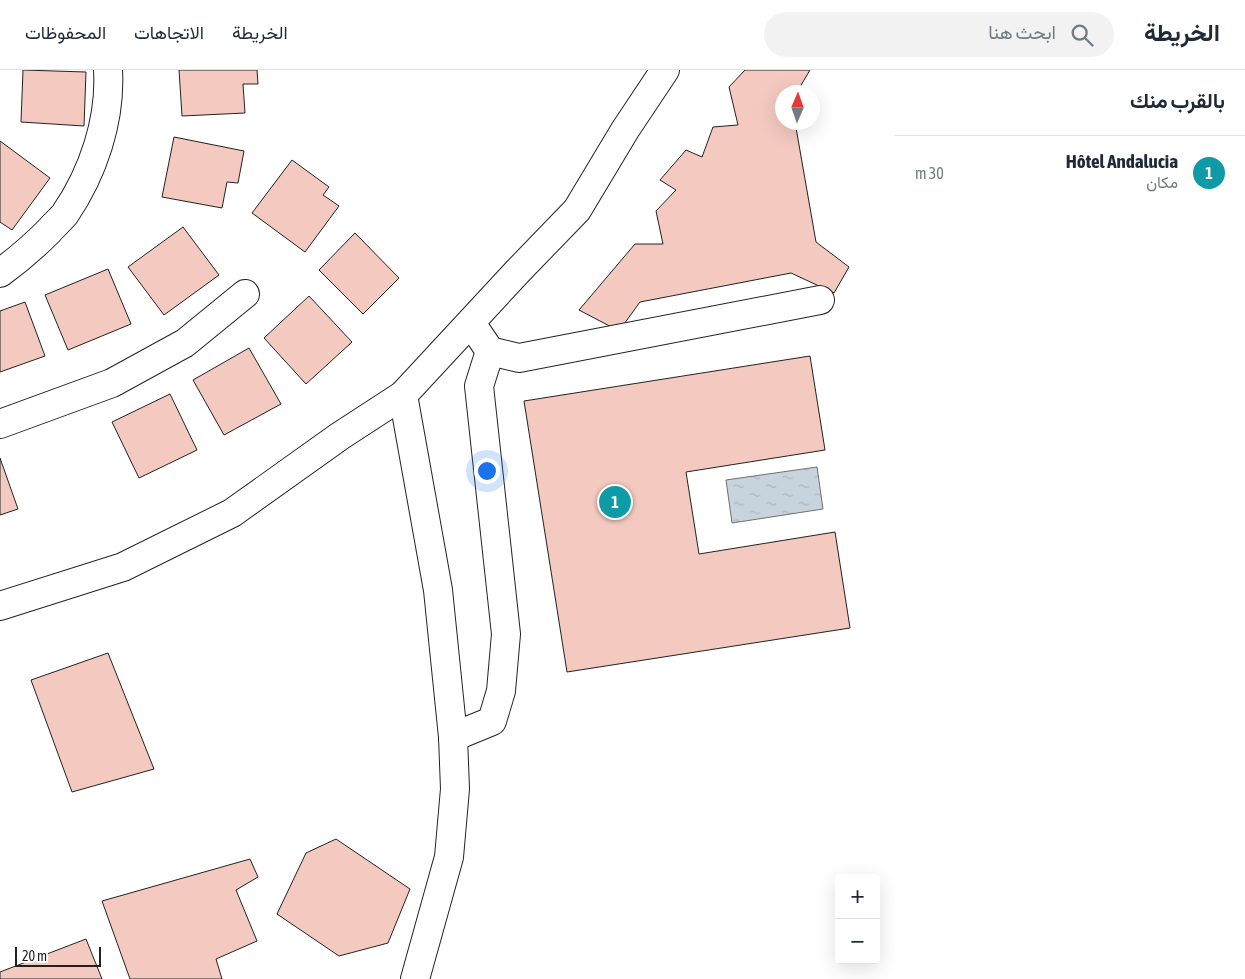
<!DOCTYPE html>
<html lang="ar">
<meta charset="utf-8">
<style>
:root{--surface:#fff;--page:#f2f2f3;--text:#1f2937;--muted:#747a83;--line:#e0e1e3;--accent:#c62828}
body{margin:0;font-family:"Asap Condensed",Vazirmatn,sans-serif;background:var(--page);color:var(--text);direction:rtl}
.controls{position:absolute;right:15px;bottom:15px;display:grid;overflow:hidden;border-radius:5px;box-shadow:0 5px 20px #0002}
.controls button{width:45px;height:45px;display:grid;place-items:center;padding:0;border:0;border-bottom:1px solid var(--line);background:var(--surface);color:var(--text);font:25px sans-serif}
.compass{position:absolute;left:775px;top:15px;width:45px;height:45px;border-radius:50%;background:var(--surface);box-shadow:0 5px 20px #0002;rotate:2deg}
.scale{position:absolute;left:15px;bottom:12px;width:86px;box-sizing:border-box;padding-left:5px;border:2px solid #222;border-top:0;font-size:14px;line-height:18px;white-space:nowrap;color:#222;-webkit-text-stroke:4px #fff;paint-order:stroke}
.you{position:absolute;left:486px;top:400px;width:18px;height:18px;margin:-12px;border:4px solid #fff;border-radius:50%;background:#1a73e8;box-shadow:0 0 0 8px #1a73e833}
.badge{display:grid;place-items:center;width:32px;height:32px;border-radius:50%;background:var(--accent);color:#fff;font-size:16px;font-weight:700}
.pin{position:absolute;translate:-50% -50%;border:2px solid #fff;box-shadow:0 1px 5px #0006}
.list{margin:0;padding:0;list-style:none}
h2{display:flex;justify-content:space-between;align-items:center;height:65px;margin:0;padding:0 20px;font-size:21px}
h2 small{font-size:16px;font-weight:400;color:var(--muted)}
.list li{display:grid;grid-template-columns:32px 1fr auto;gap:15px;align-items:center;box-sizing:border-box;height:75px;padding:0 20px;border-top:1px solid var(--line)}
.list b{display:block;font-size:19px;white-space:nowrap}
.list p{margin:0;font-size:16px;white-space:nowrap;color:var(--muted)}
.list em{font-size:16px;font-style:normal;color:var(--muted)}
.icon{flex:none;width:28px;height:28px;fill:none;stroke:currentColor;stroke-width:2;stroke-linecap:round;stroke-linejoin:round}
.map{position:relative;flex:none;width:895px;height:909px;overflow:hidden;direction:ltr}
header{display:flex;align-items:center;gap:30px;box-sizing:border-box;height:70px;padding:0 25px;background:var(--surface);border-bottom:1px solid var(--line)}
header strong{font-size:24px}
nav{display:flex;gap:28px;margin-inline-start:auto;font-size:18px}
.search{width:350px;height:45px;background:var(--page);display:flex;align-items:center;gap:12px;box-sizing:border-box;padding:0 18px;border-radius:28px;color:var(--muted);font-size:19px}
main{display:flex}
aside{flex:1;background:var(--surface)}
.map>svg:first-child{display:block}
.water{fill:url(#water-ripples);stroke:#6f6f6f}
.building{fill:#f3c9c0;stroke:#222}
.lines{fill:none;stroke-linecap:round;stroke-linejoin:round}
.minor-casing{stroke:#222;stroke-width:30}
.major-casing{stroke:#222;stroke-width:30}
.minor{stroke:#fff;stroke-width:28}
.major{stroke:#fff;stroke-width:28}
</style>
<header>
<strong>الخريطة</strong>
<div class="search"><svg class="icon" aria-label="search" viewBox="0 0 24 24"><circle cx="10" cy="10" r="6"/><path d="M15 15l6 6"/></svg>ابحث هنا</div>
<nav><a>الخريطة</a><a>الاتجاهات</a><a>المحفوظات</a></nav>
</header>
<main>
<aside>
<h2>بالقرب منك<small></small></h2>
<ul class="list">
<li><span class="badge" style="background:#0f9aa8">1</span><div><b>Hôtel Andalucia</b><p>مكان</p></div><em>30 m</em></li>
</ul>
</aside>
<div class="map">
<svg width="895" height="909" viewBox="0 0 895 909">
<defs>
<pattern id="water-ripples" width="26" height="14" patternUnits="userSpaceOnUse" patternTransform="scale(1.25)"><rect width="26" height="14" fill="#c7d3dd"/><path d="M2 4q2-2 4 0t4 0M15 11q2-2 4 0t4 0" fill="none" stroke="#abb5bd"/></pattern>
</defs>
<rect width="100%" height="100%" fill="#fff"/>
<path class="water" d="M817 397 823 439 732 453 726 410Z"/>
<g class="building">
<path d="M23 0 86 2 84 56 21 52Z"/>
<path d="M179 0H257L258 14H243L245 43 182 46Z"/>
<path d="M745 0H810L797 22H782V52H795L816 172 849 197 834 223 791 203 640 232 619 261 579 240 635 174H663L656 141 676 120 660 110 686 80 702 87 713 57 738 55 729 17Z"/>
<path d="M174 67 244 81 238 113 227 112 222 138 162 127Z"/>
<path d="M0 71 50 108 12 160 0 152Z"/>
<path d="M292 90 329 117 323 125 339 136 305 182 252 143Z"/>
<path d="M183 157 219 205 164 245 128 197Z"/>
<path d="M355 163 399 208 363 244 319 200Z"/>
<path d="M108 199 131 254 68 280 45 225Z"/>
<path d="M309 226 352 272 306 314 264 268Z"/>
<path d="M25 232 45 286 0 302V241Z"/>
<path d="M249 278 281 334 224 365 193 310Z"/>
<path d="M810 286 825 380 686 402 699 484 835 462 850 558 567 602 524 331Z"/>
<path d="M170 324 197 380 139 408 112 352Z"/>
<path d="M0 388 18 439 0 445Z"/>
<path d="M108 583 154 699 72 722 31 610Z"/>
<path d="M336 769 410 819 388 873 339 886 277 844 306 783Z"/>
<path d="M250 789 258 807 236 820 257 871 216 889 222 909H130L102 831Z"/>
<path d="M86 869 102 909H0V902Z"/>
</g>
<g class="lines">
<g class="minor-casing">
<g id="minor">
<path d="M0 203C18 190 33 177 49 161 54 155 60 150 65 144 93 103 111 50 108 0"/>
<path d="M471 253 490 281 519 288 820 230"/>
<path d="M403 325 438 520 453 667 455 719 449 787 415 909"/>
<path d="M0 354 112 313 185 273 245 224"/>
<path d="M453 667 492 651 501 621 506 564 479 316 490 281"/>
</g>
</g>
<g class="major-casing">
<path id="major" d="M0 536 123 497 232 443 340 366 403 325 518 201 577 140 625 60 665 0"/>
</g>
<use href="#minor" class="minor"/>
<use href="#major" class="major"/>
</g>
</svg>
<div class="controls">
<button>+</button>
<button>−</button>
</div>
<svg class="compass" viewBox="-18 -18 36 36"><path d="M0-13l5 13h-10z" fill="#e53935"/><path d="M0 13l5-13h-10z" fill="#747a83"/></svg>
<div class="scale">20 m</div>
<div class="you"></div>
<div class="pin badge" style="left:615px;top:432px;background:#0f9aa8">1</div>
</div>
</main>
